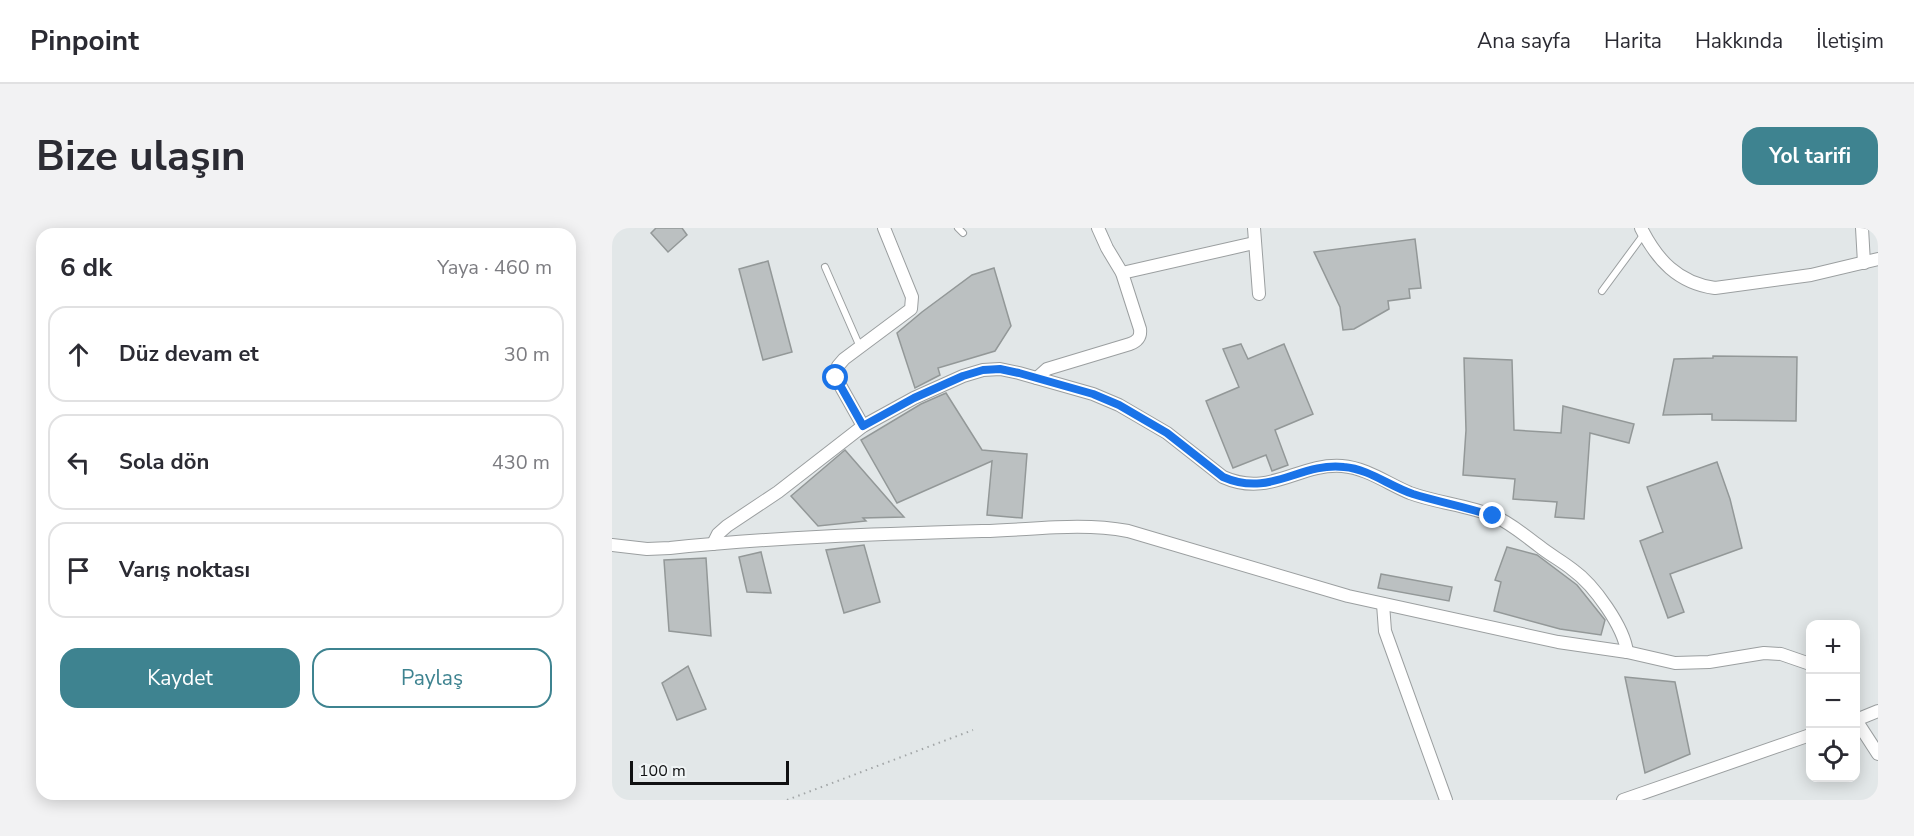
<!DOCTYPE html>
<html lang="tr">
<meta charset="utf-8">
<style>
:root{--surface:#fff;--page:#f2f2f3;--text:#2b2b33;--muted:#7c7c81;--line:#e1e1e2;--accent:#3e8390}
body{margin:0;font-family:"Nunito Sans",sans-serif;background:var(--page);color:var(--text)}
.controls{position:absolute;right:18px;bottom:18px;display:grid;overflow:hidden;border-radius:12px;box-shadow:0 3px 15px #0003}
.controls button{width:54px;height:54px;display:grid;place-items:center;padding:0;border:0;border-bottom:2px solid var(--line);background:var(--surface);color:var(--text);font:30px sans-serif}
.scale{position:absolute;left:18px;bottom:15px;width:159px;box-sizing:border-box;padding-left:6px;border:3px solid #101112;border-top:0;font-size:16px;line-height:21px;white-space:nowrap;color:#101112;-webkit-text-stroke:4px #eff4f5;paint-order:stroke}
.stop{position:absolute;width:18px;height:18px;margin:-14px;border:4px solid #1a73e8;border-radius:50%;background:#fff}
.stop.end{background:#1a73e8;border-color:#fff;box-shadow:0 2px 6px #0008}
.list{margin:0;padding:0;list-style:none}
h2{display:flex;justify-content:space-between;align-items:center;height:78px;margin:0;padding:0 24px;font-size:26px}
h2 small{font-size:20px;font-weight:400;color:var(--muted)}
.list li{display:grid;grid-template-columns:39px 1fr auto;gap:18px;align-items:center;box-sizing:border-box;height:96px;margin:0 12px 12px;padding:0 12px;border:2px solid var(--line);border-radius:18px}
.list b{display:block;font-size:22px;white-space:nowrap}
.list em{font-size:20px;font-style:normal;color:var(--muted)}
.actions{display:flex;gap:12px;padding:18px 24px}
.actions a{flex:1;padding:14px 0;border:2px solid var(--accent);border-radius:18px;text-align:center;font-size:21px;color:var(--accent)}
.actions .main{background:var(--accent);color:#fff}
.icon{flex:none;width:33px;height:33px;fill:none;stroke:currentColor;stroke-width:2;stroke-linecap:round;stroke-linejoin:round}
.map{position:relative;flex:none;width:1266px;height:572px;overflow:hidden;border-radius:18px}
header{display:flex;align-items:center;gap:36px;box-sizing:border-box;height:84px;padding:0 30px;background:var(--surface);border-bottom:2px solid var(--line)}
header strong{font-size:28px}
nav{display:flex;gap:33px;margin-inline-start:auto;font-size:21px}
.intro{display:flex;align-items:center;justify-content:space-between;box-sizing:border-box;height:144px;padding:0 36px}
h1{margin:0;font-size:42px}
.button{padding:15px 27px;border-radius:18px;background:var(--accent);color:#fff;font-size:21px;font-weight:700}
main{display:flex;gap:36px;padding:0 36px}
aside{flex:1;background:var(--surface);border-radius:18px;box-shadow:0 3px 15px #0003}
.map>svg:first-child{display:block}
.building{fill:#bbc0c1;stroke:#939898;stroke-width:1.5}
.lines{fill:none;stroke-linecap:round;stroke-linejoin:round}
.lane-casing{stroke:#9b9fa0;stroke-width:8}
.street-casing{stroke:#9b9fa0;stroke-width:14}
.path{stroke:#a2a6a7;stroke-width:2;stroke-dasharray:1.5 4.5;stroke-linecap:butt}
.lane{stroke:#fff;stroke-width:6}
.street{stroke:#fff;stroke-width:12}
.route{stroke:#1a73e8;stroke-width:8}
</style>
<header>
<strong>Pinpoint</strong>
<nav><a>Ana sayfa</a><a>Harita</a><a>Hakkında</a><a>İletişim</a></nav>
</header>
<div class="intro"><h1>Bize ulaşın</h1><a class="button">Yol tarifi</a></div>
<main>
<aside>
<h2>6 dk<small>Yaya · 460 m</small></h2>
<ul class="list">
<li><svg class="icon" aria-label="ahead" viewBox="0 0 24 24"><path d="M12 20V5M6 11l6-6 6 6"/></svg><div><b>Düz devam et</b></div><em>30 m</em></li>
<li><svg class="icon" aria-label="left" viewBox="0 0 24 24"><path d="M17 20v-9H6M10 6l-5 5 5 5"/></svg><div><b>Sola dön</b></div><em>430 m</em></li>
<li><svg class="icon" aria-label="arrive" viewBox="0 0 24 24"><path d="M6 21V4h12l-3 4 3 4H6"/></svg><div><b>Varış noktası</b></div></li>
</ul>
<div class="actions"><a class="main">Kaydet</a><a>Paylaş</a></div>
</aside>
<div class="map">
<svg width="1266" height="572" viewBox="0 0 1266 572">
<rect width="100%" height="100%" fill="#e2e7e8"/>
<g class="building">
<path d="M44 0H70L75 7 56 24 39 5Z"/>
<path d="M803 11 809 60 797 61 798 70 776 73 777 81 742 101 731 102 728 79 702 24Z"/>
<path d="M156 33 180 124 151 132 127 41Z"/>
<path d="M382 40 399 98 383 123 326 140 328 147 303 160 285 105 310 84 360 47Z"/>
<path d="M629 116 636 131 672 116 701 186 663 202 676 237 660 243 654 227 621 240 594 173 627 159 611 121Z"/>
<path d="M1101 128 1185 129 1184 193 1100 192V186L1051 187 1062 131 1101 130Z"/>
<path d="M852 130 900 132 902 202 949 205 951 178 1022 196 1017 215 978 205 972 291 943 289 945 274 901 271 903 251 851 247 854 202Z"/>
<path d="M334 165 370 222 415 226 410 290 375 287 380 233 285 275 249 212 309 176Z"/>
<path d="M233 222 281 277 292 289 251 290 254 293 206 298 179 268Z"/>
<path d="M1105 234 1118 271 1130 320 1058 346 1072 384 1056 390 1028 313 1051 304 1035 259Z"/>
<path d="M252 317 268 374 232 385 214 322Z"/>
<path d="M895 319 925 327 965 357 993 392 989 407 948 401 882 383 889 354 883 352Z"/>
<path d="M149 324 159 365 135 364 127 329Z"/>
<path d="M94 330 99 408 57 403 52 332Z"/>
<path d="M769 346 840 359 837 373 766 360Z"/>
<path d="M76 438 94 481 65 492 50 455Z"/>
<path d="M1013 449 1063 454 1078 526 1033 545Z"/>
</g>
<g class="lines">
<g class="lane-casing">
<g id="lane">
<path d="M346 0 351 5"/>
<path d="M213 39 248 119"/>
<path d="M990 63 1032 6"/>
</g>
</g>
<g class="street-casing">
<g id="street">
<path d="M642 0 647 66"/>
<path d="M1029 0C1045 32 1066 55 1103 60L1199 47 1266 31"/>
<path d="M1250 0 1252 35"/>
<path d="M510 45 642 15"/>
<path d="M425 150 435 141 518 116C526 113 529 109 528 101L510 45 495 20 486 0"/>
<path d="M251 198 224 150 226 138 232 131 299 81 300 69 272 0"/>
<path d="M101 316 106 306 115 298 166 264 251 198 302 170 351 148 371 142 388 141 407 145 481 166 507 177 555 205 611 249C658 270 686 235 730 238 755 240 776 256 798 265 825 275 855 277 882 288 899 295 913 308 927 318 938 327 950 333 961 342 982 357 1012 399 1015 424"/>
<path d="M0 317 35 321 58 320C162 309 267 306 371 303 420 302 468 294 516 303L736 368 946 414 1015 424 1063 435 1097 434 1152 425 1169 426 1198 436"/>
<path d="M771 376 773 403 834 572"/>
<path d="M1244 492 1266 526"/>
<path d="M1244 492 1266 483"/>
<path d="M1011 572 1198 507"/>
</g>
</g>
<path class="path" d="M175 572 361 502"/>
<use href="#lane" class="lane"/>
<use href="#street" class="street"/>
</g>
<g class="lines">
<path class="route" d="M224 150 251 198 302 170 351 148 371 142 388 141 407 145 481 166 507 177 555 205 611 249C659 270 687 234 732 239 757 241 777 258 801 266 827 274 854 279 881 288"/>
</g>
</svg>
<div class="controls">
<button>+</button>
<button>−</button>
<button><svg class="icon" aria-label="locate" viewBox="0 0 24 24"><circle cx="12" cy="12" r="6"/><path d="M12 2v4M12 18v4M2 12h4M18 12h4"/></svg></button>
</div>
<div class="scale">100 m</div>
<div class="stop" style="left:224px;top:150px"></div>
<div class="stop end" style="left:881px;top:288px"></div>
</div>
</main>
